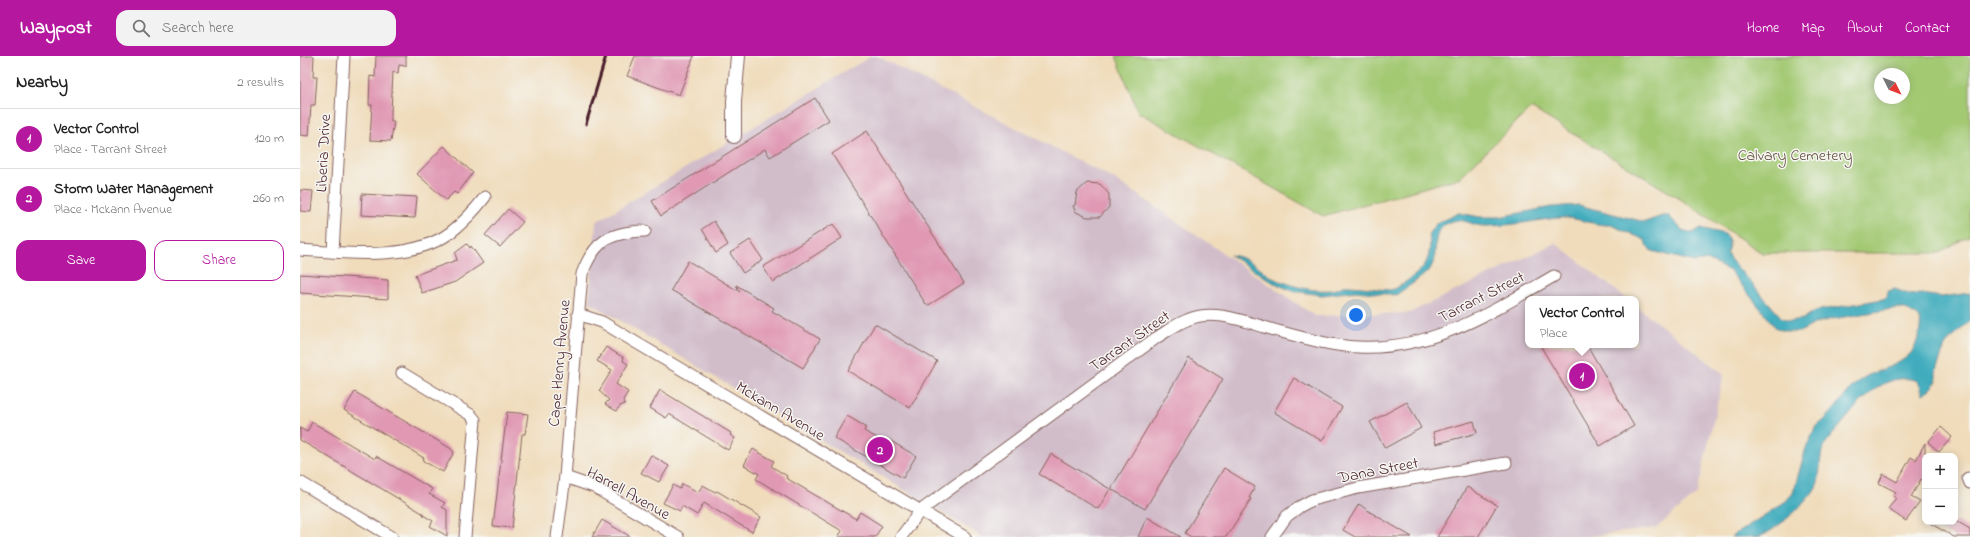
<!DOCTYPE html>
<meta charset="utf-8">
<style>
:root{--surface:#fff;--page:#f2f2f2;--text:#222;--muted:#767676;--line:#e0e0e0;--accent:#b5179e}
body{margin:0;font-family:"Indie Flower",sans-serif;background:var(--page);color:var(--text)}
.controls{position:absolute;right:12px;bottom:12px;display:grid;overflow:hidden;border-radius:8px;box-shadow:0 2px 10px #0003}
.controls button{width:36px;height:36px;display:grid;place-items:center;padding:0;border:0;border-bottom:1px solid var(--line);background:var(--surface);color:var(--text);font:20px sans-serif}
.compass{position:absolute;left:1574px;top:12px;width:36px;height:36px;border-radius:50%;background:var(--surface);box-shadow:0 2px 10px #0003;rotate:132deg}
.you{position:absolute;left:1056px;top:259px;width:14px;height:14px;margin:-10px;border:3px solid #fff;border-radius:50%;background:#1a73e8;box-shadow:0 0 0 6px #1a73e833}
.badge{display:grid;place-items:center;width:26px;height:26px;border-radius:50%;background:var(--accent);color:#fff;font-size:13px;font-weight:700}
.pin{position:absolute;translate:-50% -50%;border:2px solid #fff;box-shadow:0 1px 4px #0006}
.popup{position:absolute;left:1225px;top:240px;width:114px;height:52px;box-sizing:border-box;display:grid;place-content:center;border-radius:8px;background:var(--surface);filter:drop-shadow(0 1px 3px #0005);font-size:13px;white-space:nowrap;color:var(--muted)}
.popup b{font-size:15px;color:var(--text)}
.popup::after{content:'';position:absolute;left:50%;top:100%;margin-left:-8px;border:8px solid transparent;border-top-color:var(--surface)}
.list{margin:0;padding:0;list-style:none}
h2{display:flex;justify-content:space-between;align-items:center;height:52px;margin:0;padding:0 16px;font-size:17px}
h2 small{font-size:13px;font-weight:400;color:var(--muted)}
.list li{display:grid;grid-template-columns:26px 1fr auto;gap:12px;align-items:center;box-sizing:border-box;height:60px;padding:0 16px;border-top:1px solid var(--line)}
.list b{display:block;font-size:15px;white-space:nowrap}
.list p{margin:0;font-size:13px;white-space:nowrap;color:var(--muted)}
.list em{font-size:13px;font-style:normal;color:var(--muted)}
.actions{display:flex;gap:8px;padding:12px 16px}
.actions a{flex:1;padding:9px 0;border:1px solid var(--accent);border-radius:12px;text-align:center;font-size:14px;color:var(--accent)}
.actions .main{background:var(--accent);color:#fff}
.icon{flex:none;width:22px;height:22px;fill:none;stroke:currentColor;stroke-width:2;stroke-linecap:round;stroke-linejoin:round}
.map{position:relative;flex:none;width:1670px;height:481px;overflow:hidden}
header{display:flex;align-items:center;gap:24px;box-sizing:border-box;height:56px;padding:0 20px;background:var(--accent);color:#fff}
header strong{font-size:19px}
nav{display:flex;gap:22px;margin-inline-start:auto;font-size:14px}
.search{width:280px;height:36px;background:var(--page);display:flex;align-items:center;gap:10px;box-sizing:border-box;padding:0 14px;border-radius:12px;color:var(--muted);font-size:15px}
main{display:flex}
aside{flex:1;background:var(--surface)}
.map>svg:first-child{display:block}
.industrial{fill:#d1bdca}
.green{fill:#a3c973;stroke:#76744f;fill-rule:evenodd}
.water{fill:#3facbd;stroke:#446674}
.building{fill:#e098b3}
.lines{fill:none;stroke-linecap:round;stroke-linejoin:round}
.minor-casing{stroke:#84615d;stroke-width:13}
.tertiary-casing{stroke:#84615d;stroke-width:16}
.minor{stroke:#fff;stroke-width:11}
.tertiary{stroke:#fff;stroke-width:14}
.rail{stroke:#4a1f2b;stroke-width:3}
.labels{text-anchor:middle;stroke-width:3;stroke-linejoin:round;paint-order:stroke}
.street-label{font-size:16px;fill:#4a1f2b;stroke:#f6f6f2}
.park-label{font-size:16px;fill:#655241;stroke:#f6f6f2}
</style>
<header>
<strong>Waypost</strong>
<div class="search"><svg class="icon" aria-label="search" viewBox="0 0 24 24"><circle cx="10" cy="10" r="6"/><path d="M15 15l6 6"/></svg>Search here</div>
<nav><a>Home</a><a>Map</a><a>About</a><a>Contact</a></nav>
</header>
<main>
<aside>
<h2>Nearby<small>2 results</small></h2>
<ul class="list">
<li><span class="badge">1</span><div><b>Vector Control</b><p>Place · Tarrant Street</p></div><em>120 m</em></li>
<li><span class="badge">2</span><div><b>Storm Water Management</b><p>Place · Mckann Avenue</p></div><em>260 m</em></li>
</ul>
<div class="actions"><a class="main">Save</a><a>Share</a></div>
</aside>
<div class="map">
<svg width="1670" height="481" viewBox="0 0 1670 481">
<rect width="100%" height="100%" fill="#f6f6f2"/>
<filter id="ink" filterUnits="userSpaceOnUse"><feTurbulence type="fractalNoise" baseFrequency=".025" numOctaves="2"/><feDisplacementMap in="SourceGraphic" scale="8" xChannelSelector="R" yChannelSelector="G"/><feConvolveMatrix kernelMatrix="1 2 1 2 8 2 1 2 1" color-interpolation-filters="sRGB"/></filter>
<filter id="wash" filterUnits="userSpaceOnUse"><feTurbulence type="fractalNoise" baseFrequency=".012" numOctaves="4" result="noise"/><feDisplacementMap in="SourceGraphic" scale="16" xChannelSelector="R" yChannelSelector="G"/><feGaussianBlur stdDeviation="0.9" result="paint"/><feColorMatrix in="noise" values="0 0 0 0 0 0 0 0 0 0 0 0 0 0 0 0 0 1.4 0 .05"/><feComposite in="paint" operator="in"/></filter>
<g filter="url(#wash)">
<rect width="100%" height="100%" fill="#f0dcbb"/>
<path class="industrial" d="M571 0H577L816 124 1015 260 1109 257 1255 187 1327 243H1228V289H1336V250L1424 318 1397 438 1356 472 1283 481H683L289 246 296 166Z"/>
<path class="green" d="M816 0H1670V179L1639 197H1462L1380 143 1231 52 1159 122 1023 160 838 56ZM1580 18H1604V42H1580Z"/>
<path class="water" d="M1278 149 1345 166 1362 160H1369L1382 174 1393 177 1401 172 1425 178C1430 184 1430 188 1427 196L1430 203 1482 262 1490 265 1503 263 1515 255 1583 243 1587 241 1588 235 1595 233 1611 239 1622 238 1641 241 1670 237V265C1653 279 1645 285 1639 307 1636 314 1635 318 1637 325L1630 333 1623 338 1618 325C1585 313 1559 347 1541 369 1536 375 1528 383 1524 390 1519 400 1521 416 1518 426 1514 442 1476 474 1461 480 1453 481 1439 481 1431 481L1486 445 1493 437 1506 392 1516 370C1528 365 1547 334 1560 324 1576 313 1597 312 1611 297 1617 290 1622 271 1620 262L1605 253 1598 252 1532 263 1516 267 1500 276H1489L1477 273 1430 215 1407 204 1395 206 1352 195 1347 191 1345 184 1311 169C1297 170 1281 163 1267 162 1259 161 1250 163 1242 164 1223 167 1204 170 1185 170 1170 170 1160 158 1144 169 1131 177 1139 199 1131 211 1126 220 1105 232 1096 239L1056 235 1022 239 993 235 974 227 930 199C954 202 961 218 980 225 997 231 1013 236 1031 234 1037 234 1042 229 1048 230 1062 230 1077 234 1091 234 1095 233 1100 229 1104 227 1126 212 1132 204 1129 177L1137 167 1159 157 1180 161H1199L1251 151Z"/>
<g id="blocks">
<g class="building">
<path d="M0 0H14L13 21H17L15 49H11L9 80 0 79Z"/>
<path d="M76 0H106V10L99 9 98 17 93 16 91 56V65H94L91 85 70 84 72 49H69L70 20 75 21Z"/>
<path d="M335 0H394L379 39 327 20Z"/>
<path d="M515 42 529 64 470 101 465 93 361 160 352 145Z"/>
<path d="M567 75 664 227 627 250 532 98Z"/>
<path d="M144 90 173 117 157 138 154 136 146 144 117 118Z"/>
<path d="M787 127 800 128 809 138V151L800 161H787L776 156 773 150 775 149 777 136Z"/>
<path d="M0 134 13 135 11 156 0 155Z"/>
<path d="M62 138 117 141 115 162 61 159Z"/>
<path d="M208 153 223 166 200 191 185 179Z"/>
<path d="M414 165 428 189 416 197 402 173Z"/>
<path d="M533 168 542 182 473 226 463 211Z"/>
<path d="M450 184 463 204 443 217 430 197Z"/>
<path d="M167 188 170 192 171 190 183 207 155 226 122 237 115 219 157 204 155 197Z"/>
<path d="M388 205 440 236 436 229 474 252 472 255 520 283 503 312 371 234Z"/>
<path d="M0 218 88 224V243L0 237Z"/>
<path d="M575 268 637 305 610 352 548 315Z"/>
<path d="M1240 289H1287L1334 370 1300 390Z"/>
<path d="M306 291 324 302 323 305 328 308 316 328 328 336 323 344 325 348 320 350 316 355 305 348 309 344 299 335 312 314 297 305Z"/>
<path d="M889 302 923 323 845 453 811 433Z"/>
<path d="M994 322 1042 351 1022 385 974 356Z"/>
<path d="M360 334 431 377 430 379 435 382 428 394 369 358 366 362 350 352Z"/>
<path d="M55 336 150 392 154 396 143 416 123 405 124 402 44 354Z"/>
<path d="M1107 346 1121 372 1085 392 1070 366Z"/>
<path d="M207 356 228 358 225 378H222L212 472 193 470Z"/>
<path d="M547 360 566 371 564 375 587 387 589 384 616 400 603 422 534 382Z"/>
<path d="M1174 365 1177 377 1136 388 1133 376Z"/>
<path d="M12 366 75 403 76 400 132 433 129 438 145 447 142 451 147 454V480L130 470 133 465 123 459 124 458 0 384V372L7 376Z"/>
<path d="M1641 371 1652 381 1639 396 1628 386Z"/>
<path d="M1625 387V426L1621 423 1611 441 1620 446 1606 465 1588 453 1596 442 1593 440 1596 436 1579 427 1583 418 1597 426 1611 401 1616 404Z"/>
<path d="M453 393 474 405 471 410 487 420 486 422 556 463 560 456 582 470 575 481H538L542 475 456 423 459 418 444 409Z"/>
<path d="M751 398 810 433 798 453 739 418Z"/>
<path d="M351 399 369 410 359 426 341 417Z"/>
<path d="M924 412 955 431 949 442 951 443 926 481H891L885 477Z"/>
<path d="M382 428 398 436 403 429 415 436 417 435 461 461 452 476 404 447 397 459 382 450 380 455 363 447 373 429 380 433Z"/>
<path d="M1167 431 1197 449 1178 481H1137Z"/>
<path d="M1059 448 1070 456 1112 481H1055L1043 474Z"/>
<path d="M847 461 881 481H838Z"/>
<path d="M302 464 331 481H292Z"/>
<path d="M1628 466H1658L1670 473V481H1654Z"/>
</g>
</g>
</g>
<g filter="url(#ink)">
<use href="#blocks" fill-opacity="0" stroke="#84615d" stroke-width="1"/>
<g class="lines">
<g class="minor-casing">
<g id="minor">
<path d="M0 194C46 197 112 206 151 176 164 166 175 154 185 141"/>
<path d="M33 196 44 0"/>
<path d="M278 258 302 266 335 286 665 481"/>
<path d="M102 317 171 359 175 364 165 481"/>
<path d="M265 421 294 431 378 481"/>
<path d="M1668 422 1670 427"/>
<path d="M0 426 92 481"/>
<path d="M257 481 265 421 282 218C294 185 310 176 345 175"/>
<path d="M601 481 620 455 856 282C866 276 876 268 887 264 916 251 950 268 978 275 1004 282 1031 290 1058 291 1132 295 1193 255 1254 220"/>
<path d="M972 481 987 460 999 451 1012 444 1058 432 1206 407"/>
</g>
</g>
<g class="tertiary-casing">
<path id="tertiary" d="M434 80V45L438 0"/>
</g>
<use href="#minor" class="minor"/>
<use href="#tertiary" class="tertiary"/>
<path class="rail" d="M286 68 306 0"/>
</g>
</g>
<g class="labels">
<g class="street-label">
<text transform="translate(22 97) rotate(-87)" y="6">Liberia Drive</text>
<text transform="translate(1181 240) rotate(-27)" y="6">Tarrant Street</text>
<text transform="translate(829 284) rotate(-35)" y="6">Tarrant Street</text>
<text transform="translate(258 307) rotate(-85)" y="6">Cape Henry Avenue</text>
<text transform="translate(481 354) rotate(31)" y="6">Mckann Avenue</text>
<text transform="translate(1078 413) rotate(-11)" y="6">Dana Street</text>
<text transform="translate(329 436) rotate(29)" y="6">Harrell Avenue</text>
</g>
<g class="park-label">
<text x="1495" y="104">Calvary Cemetery</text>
</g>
</g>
</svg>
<div class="controls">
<button>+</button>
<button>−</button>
</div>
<svg class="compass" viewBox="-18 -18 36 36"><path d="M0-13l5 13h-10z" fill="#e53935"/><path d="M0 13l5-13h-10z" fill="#767676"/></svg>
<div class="you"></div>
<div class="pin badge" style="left:1282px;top:320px">1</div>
<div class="popup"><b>Vector Control</b>Place</div>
<div class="pin badge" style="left:580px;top:394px">2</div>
</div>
</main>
